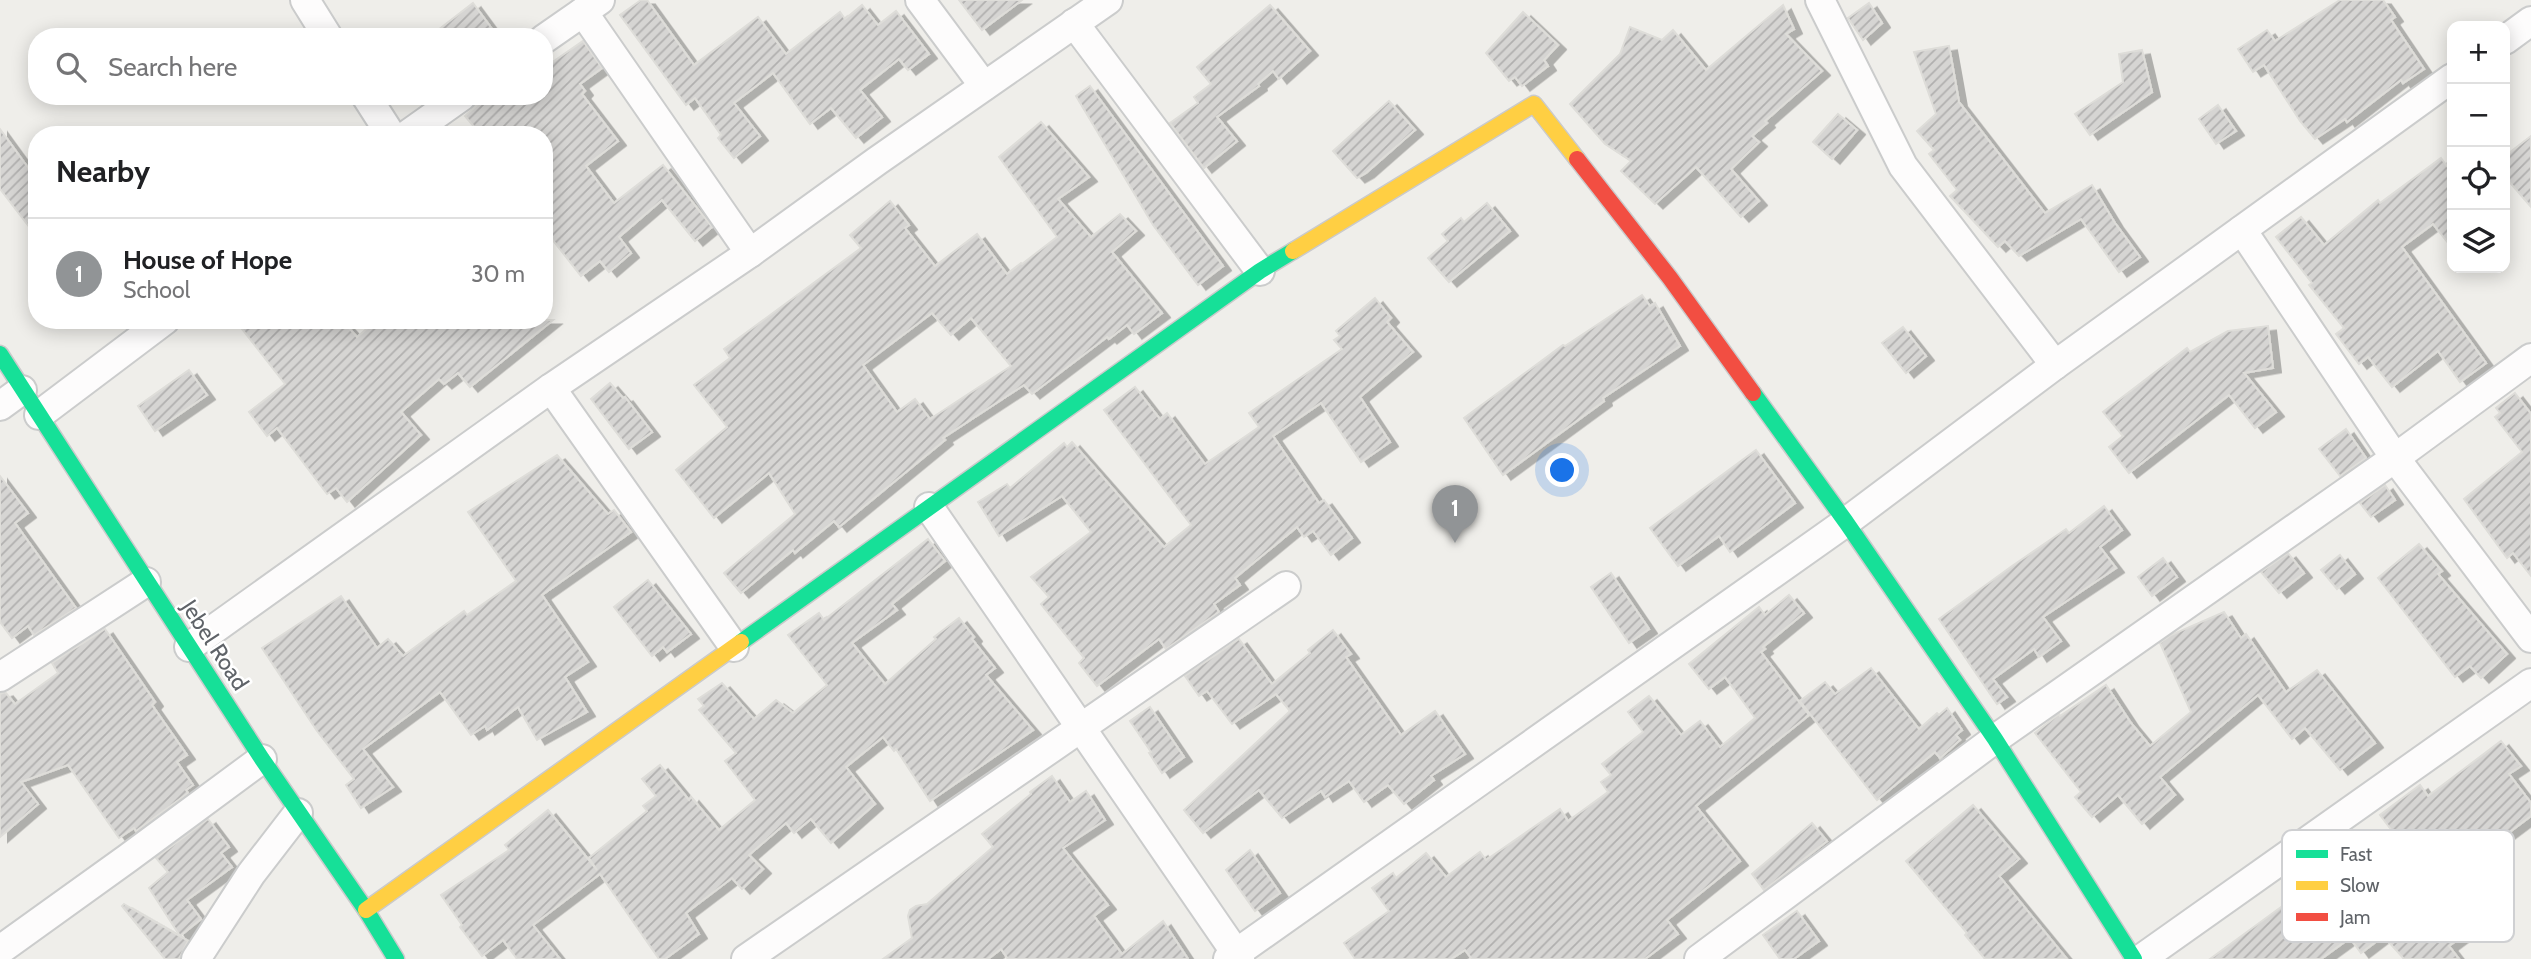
<!DOCTYPE html>
<meta charset="utf-8">
<style>
:root{--surface:#fff;--page:#f6f6f6;--text:#202124;--muted:#757577;--line:#e0e0e0;--accent:#919496}
body{margin:0;font-family:Cabin,sans-serif;background:var(--page);color:var(--text)}
.controls{position:absolute;right:21px;top:21px;display:grid;overflow:hidden;border-radius:14px;box-shadow:0 4px 18px #0003}
.controls button{width:63px;height:63px;display:grid;place-items:center;padding:0;border:0;border-bottom:2px solid var(--line);background:var(--surface);color:var(--text);font:35px sans-serif}
.you{position:absolute;left:1563px;top:471px;width:24px;height:24px;margin:-18px;border:5px solid #fff;border-radius:50%;background:#1a73e8;box-shadow:0 0 0 10px #1a73e833}
.badge{display:grid;place-items:center;width:46px;height:46px;border-radius:50%;background:var(--accent);color:#fff;font-size:23px;font-weight:700}
.pin{position:absolute;translate:-50% -58px;filter:drop-shadow(0 2px 4px #0008)}
.pin::after{content:'';position:absolute;top:37px;width:24px;height:21px;background:inherit;clip-path:polygon(0 0,100% 0,50% 100%)}
.list{margin:0;padding:0;list-style:none}
h2{display:flex;justify-content:space-between;align-items:center;height:91px;margin:0;padding:0 28px;font-size:30px}
h2 small{font-size:23px;font-weight:400;color:var(--muted)}
.list li{display:grid;grid-template-columns:46px 1fr auto;gap:21px;align-items:center;box-sizing:border-box;height:112px;padding:0 28px;border-top:2px solid var(--line)}
.list b{display:block;font-size:26px;white-space:nowrap}
.list p{margin:0;font-size:23px;white-space:nowrap;color:var(--muted)}
.list em{font-size:23px;font-style:normal;color:var(--muted)}
.icon{flex:none;width:38px;height:38px;fill:none;stroke:currentColor;stroke-width:2;stroke-linecap:round;stroke-linejoin:round}
.map{position:relative;flex:none;width:2531px;height:959px;overflow:hidden}
.search{position:absolute;background:var(--surface);box-shadow:0 4px 18px #0003;left:28px;top:28px;width:525px;height:77px;display:flex;align-items:center;gap:18px;box-sizing:border-box;padding:0 24px;border-radius:28px;color:var(--muted);font-size:26px}
.panel{position:absolute;background:var(--surface);box-shadow:0 4px 18px #0003;left:28px;top:126px;width:525px;height:203px;border-radius:28px}
.map>svg:first-child{display:block}
.building{fill:url(#building-hatch);stroke:#deddd9;stroke-width:2;fill-rule:evenodd;filter:url(#shadow)}
.lines{fill:none;stroke-linecap:round;stroke-linejoin:round}
.street-casing{stroke:#cbcccc;stroke-width:32}
.fast-casing{stroke:#cacacb;stroke-width:19}
.slow-casing{stroke:#cacacb;stroke-width:19}
.jam-casing{stroke:#cacacb;stroke-width:19}
.street{stroke:#fdfcfc;stroke-width:28}
.fast{stroke:#16e098;stroke-width:16}
.slow{stroke:#ffcf43;stroke-width:16}
.jam{stroke:#f24e42;stroke-width:16}
.labels{text-anchor:middle;stroke-width:5;stroke-linejoin:round;paint-order:stroke}
.street-label{font-size:23px;fill:#5f6368;stroke:#fff}
.key{fill:#fff;stroke:#cfd0d2;stroke-width:2}
.key-label{font-size:19px;fill:#5f6368}
</style>
<div class="map">
<svg width="2531" height="959" viewBox="0 0 2531 959">
<defs>
<pattern id="building-hatch" width="6" height="6" patternUnits="userSpaceOnUse" patternTransform="scale(1.75)"><rect width="6" height="6" fill="#d6d5d3"/><path d="M-1 1l2-2M0 6l6-6M5 7l2-2" fill="none" stroke="#b1b0af"/></pattern>
<filter id="shadow"><feDropShadow dx="8" dy="4.5" stdDeviation="0" flood-color="#0004"/></filter>
</defs>
<rect width="100%" height="100%" fill="#efeeea"/>
<g class="building">
<path d="M641 0H647L694 65 758 17 786 54 840 12 845 19 862 5 878 25 896 11 929 54 908 70 899 59 860 90 882 117 856 138 831 108 810 124 773 73 734 103 760 136 734 158 718 138 721 135 695 98 686 105 620 15Z"/>
<path d="M959 0H1022L982 30Z"/>
<path d="M2340 0H2383L2395 17 2391 20 2424 69 2403 83 2401 80 2347 122 2345 119 2315 139 2300 121 2264 65 2253 72 2238 49 2267 30 2275 41Z"/>
<path d="M473 3 498 37H429Z"/>
<path d="M1869 3 1882 23 1863 40 1848 18Z"/>
<path d="M1270 5 1310 51 1279 79 1273 71 1258 84 1259 86 1217 117 1237 141 1204 168 1170 123 1198 103 1194 97 1211 84 1197 67Z"/>
<path d="M1783 5 1794 29 1786 34 1822 71 1765 121 1767 123 1752 136 1759 142 1731 169 1759 201 1741 217 1696 167 1655 204 1621 171 1631 161 1605 144 1570 104 1620 54 1630 27 1662 40 1673 30 1706 70Z"/>
<path d="M1523 12 1558 45 1544 60 1548 66 1522 86 1515 77 1509 81 1486 53Z"/>
<path d="M583 41 602 68 580 84 585 91 582 94 618 141 586 166 614 203 663 165 712 227 695 241 662 200 619 237 631 253 609 272 600 261 581 276 544 229V135H481L465 116 487 96H544V68Z"/>
<path d="M1949 46 1959 102 2045 213 2092 185 2115 223 2140 257 2119 272 2081 219 2019 256 2005 241 1998 247 1950 196 1957 190 1929 154 1934 150 1917 131 1936 114 1914 52Z"/>
<path d="M2142 50 2152 92 2090 135 2075 114 2123 82 2119 54Z"/>
<path d="M1090 86 1223 266 1198 285 1153 225 1076 96Z"/>
<path d="M1389 101 1415 130 1366 173 1357 178 1333 151Z"/>
<path d="M2218 105 2236 131 2216 144 2199 119Z"/>
<path d="M1838 114 1857 130 1832 159 1813 142Z"/>
<path d="M1041 122 1089 177 1058 199 1091 237 1120 214 1136 231 1112 252 1162 313 1134 334 1127 325 1109 339 1107 337 1032 394 1024 385 943 438 945 440 839 527 834 521 795 553 793 550 741 593 724 573 795 514 769 473 714 518 676 470 727 427 694 385 730 358 724 349 861 248 850 235 890 201 909 225 905 228 935 266 977 234 1007 274 1021 263 1022 264 1057 237 999 157ZM932 313 951 335 971 318 1011 366 930 419 915 399 897 412 863 365Z"/>
<path d="M0 129 37 180V237L0 189Z"/>
<path d="M2531 136V207L2505 177V156Z"/>
<path d="M2441 158 2452 173V248L2433 224 2402 247 2486 363 2460 382 2438 351 2392 387 2368 357 2359 364 2336 334 2344 328 2309 285 2312 283 2276 237 2301 217 2324 245 2378 200 2380 203Z"/>
<path d="M1487 203 1510 231 1449 282 1428 258 1448 241 1442 234 1461 218 1464 222Z"/>
<path d="M1642 295 1650 306 1655 303 1680 346 1603 398 1604 401 1503 475 1464 418 1563 345 1565 346Z"/>
<path d="M1375 298 1391 318 1387 322 1413 352 1360 397 1390 442 1361 462 1321 403 1273 436 1319 503 1324 500 1352 538 1331 555 1313 531 1304 537 1297 527 1235 578 1240 585 1214 604 1219 612 1166 649 1159 639 1097 686 1079 663 1084 658 1041 604 1049 597 1031 577 1091 532 1062 496 999 536 978 502 1007 484 1010 488 1064 443 1067 447 1072 442 1164 547 1191 525 1104 410 1135 387 1160 419 1167 413 1205 464 1259 427 1249 413 1342 349 1334 340 1340 336 1336 331Z"/>
<path d="M235 320H342L357 337 377 320H553L470 387 458 373 444 384 439 379 401 412 421 435 347 502 336 488 327 494 277 428 267 436 249 412 285 384Z"/>
<path d="M2268 326 2273 368 2244 373 2276 412 2255 428 2229 395 2129 473 2109 447 2123 436 2103 412 2187 348 2190 352 2228 331Z"/>
<path d="M1903 327 1926 356 1906 373 1882 343Z"/>
<path d="M189 370 207 395 155 431 138 406Z"/>
<path d="M610 383 623 398 625 397 652 432 629 449 591 399Z"/>
<path d="M2515 393 2531 414V576L2513 553 2507 558 2464 499 2522 452 2495 417 2500 413 2496 408Z"/>
<path d="M2346 429 2366 458 2340 476 2319 449Z"/>
<path d="M1756 450 1795 503 1730 552 1719 536 1678 566 1650 528Z"/>
<path d="M557 455 608 514 614 510 631 532 542 595 588 662 565 677 587 712 537 740 518 707 487 730 485 726 471 735 440 692 363 749 393 787 361 808 346 785 354 779 317 731 262 648 341 596 377 648 388 639 403 656 464 611 467 615 516 581 468 512Z"/>
<path d="M0 476 28 513 15 523 76 608 34 635 28 626 12 638 0 622Z"/>
<path d="M2385 485 2395 500 2371 517 2360 503Z"/>
<path d="M2104 506 2122 530 2100 547 2116 568 2043 617 2061 641 2039 657 2034 649 1993 679 2007 697 1997 704 1939 619 2012 566 2066 529 2069 533Z"/>
<path d="M928 539 945 561 892 604 897 610 852 643 885 684 936 639 934 637 959 618 974 637 972 639 995 668 986 675 1033 730 930 801 896 749 894 751 883 737 846 767 875 804 831 843 811 819 794 833 786 823 749 855 763 869 742 889 732 878 686 913 699 934 665 959H659L600 874 533 925 560 959H517L503 940 482 956 460 927 462 925 441 895 509 850 505 845 548 810 597 870 589 858 647 811 643 806 656 796 642 779 660 765 689 800 691 797 719 830 755 800 725 761 736 753 699 710 704 706 698 699 722 683 754 719 776 700 793 713 827 685 788 635 819 613 824 620Z"/>
<path d="M2419 544 2442 571 2438 574 2507 654 2481 678 2470 666 2455 677 2378 578Z"/>
<path d="M2288 553 2304 573 2279 593 2261 572Z"/>
<path d="M2340 555 2355 574 2337 589 2321 570Z"/>
<path d="M2163 558 2177 577 2152 596 2138 577Z"/>
<path d="M1611 573 1649 629 1629 643 1591 587Z"/>
<path d="M648 580 691 634 667 652 663 647 652 656 614 607Z"/>
<path d="M1789 595 1804 613 1763 647 1765 649 1761 652 1809 715 1696 806 1740 861 1667 920 1678 934 1645 959H1472L1465 950 1451 959H1355L1344 943 1389 911 1372 888 1393 873 1396 878 1426 853 1446 877 1480 852 1486 860 1560 809 1568 821 1608 792 1601 782 1611 775 1602 764 1643 732 1628 712 1649 696 1681 735 1700 721 1720 747 1755 718 1725 677 1709 689 1689 664 1759 607 1765 615Z"/>
<path d="M2224 612 2241 638 2246 634 2286 692 2317 670 2375 743 2340 770 2305 728 2292 739 2258 695 2160 777 2175 795 2142 824 2118 795 2092 817 2075 797 2081 792 2035 733 2059 714 2060 716 2106 685 2131 723 2150 746 2191 712 2160 643 2171 635Z"/>
<path d="M105 629 155 702 152 705 187 755 177 762 193 785 186 790 188 793 136 831 134 828 119 838 68 765 21 782 38 804 0 837V694L5 692 15 704 58 673 52 663Z"/>
<path d="M1333 630 1351 654 1346 657 1401 735 1435 711 1465 754 1431 776 1434 780 1404 804 1388 785 1364 802 1349 781 1325 797 1321 791 1282 818 1259 790 1203 833 1184 810 1290 711 1276 694 1232 724 1207 691 1199 696 1185 676 1239 639 1272 684 1310 653 1308 650Z"/>
<path d="M1871 668 1919 729 1937 713 1939 715 1947 708 1962 730 1956 735 1960 740 1940 758 1935 752 1877 800 1800 701 1825 682 1835 694Z"/>
<path d="M1150 707 1184 757 1162 773 1149 753 1151 752 1130 721Z"/>
<path d="M2501 741 2521 766 2509 774 2531 803V816L2475 858 2479 864 2475 867 2504 905 2449 946 2459 959H2404L2386 939 2442 897 2380 815 2420 785 2428 796Z"/>
<path d="M1052 776 1070 802 1086 791 1105 820 1063 848 1108 905 1094 916 1122 954 1163 921 1188 959H1008L1001 949 988 959H883L912 938 908 916 910 910 916 906 927 904 993 847 982 834 1031 794 1030 792Z"/>
<path d="M1973 805 2019 859 1999 876 2067 959H1985L1965 935 1967 933 1906 861Z"/>
<path d="M208 819 229 847 221 853 232 867 187 900 201 919 180 936 149 888 168 872 156 858Z"/>
<path d="M1812 823 1827 841 1764 890 1752 874Z"/>
<path d="M1250 850 1280 893 1255 911 1226 870Z"/>
<path d="M2337 866 2386 934 2361 953 2350 938 2321 959H2210Z"/>
<path d="M124 904 188 941 179 959H165L122 906Z"/>
<path d="M1797 911 1819 941 1794 959H1780L1763 935Z"/>
</g>
<g class="lines">
<g class="street-casing">
<g id="street">
<path d="M305 0 328 37"/>
<path d="M920 0 984 86"/>
<path d="M1820 0 1903 166 2055 365"/>
<path d="M583 12 750 253"/>
<path d="M1074 23 1260 271"/>
<path d="M544 39 600 0"/>
<path d="M2505 40 2531 21"/>
<path d="M366 96 391 135"/>
<path d="M407 135 462 96"/>
<path d="M2242 230 2395 458 2531 638"/>
<path d="M551 388 734 647"/>
<path d="M0 406 22 390"/>
<path d="M39 415 165 320"/>
<path d="M929 507 1240 959"/>
<path d="M189 647 551 388 750 253 877 161 1108 0"/>
<path d="M0 677 146 582"/>
<path d="M0 950 128 858 262 759"/>
<path d="M196 959 251 874 298 813"/>
<path d="M746 959 1286 586"/>
<path d="M1228 959 1846 522 2055 365 2452 78"/>
<path d="M1699 959 1995 739 2395 458 2531 358"/>
<path d="M2141 959 2531 683"/>
</g>
</g>
<g class="fast-casing">
<g id="fast">
<path d="M0 354 262 759 366 910 396 959"/>
<path d="M1753 393 1846 522 1995 739 2134 959"/>
<path d="M741 642 1260 271 1293 251"/>
</g>
</g>
<g class="slow-casing">
<g id="slow">
<path d="M1293 251 1534 104 1577 159"/>
<path d="M366 910 741 642"/>
</g>
</g>
<g class="jam-casing">
<path id="jam" d="M1577 159 1670 278 1753 393"/>
</g>
<use href="#street" class="street"/>
<use href="#fast" class="fast"/>
<use href="#slow" class="slow"/>
<use href="#jam" class="jam"/>
</g>
<g class="labels">
<g class="street-label">
<text transform="translate(215 645) rotate(57)" y="8">Jebel Road</text>
</g>
</g>
<rect x="2282" y="830" width="232" height="112" rx="10" class="key"/>
<rect x="2296" y="850" width="32" height="8" fill="#16e098"/>
<rect x="2296" y="881" width="32" height="9" fill="#ffcf43"/>
<rect x="2296" y="913" width="32" height="8" fill="#f24e42"/>
<g class="key-label">
<text x="2340" y="861">Fast</text>
<text x="2340" y="892">Slow</text>
<text x="2340" y="924">Jam</text>
</g>
</svg>
<div class="controls">
<button>+</button>
<button>−</button>
<button><svg class="icon" aria-label="locate" viewBox="0 0 24 24"><circle cx="12" cy="12" r="6"/><path d="M12 2v4M12 18v4M2 12h4M18 12h4"/></svg></button>
<button><svg class="icon" aria-label="layers" viewBox="0 0 24 24"><path d="M12 4l9 5-9 5-9-5zM3 14l9 5 9-5"/></svg></button>
</div>
<div class="you"></div>
<div class="pin badge" style="left:1455px;top:543px">1</div>
<div class="search"><svg class="icon" aria-label="search" viewBox="0 0 24 24"><circle cx="10" cy="10" r="6"/><path d="M15 15l6 6"/></svg>Search here</div>
<section class="panel">
<h2>Nearby<small></small></h2>
<ul class="list">
<li><span class="badge">1</span><div><b>House of Hope</b><p>School</p></div><em>30 m</em></li>
</ul>
</section>
</div>
